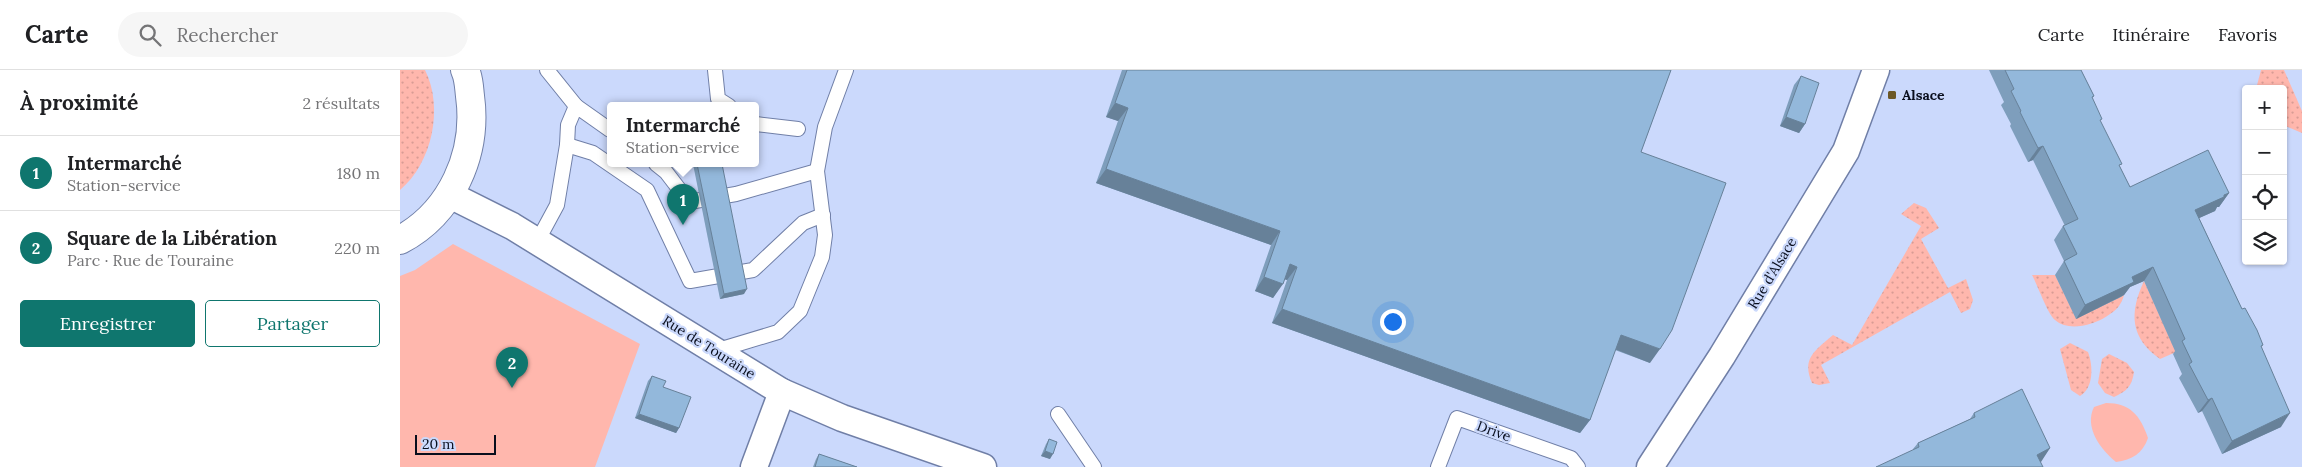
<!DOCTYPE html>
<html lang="fr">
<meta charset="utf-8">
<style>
:root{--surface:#fff;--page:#f6f6f6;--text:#202124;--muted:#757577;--line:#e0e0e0;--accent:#0f766e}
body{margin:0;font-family:Lora,serif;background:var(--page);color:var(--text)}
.controls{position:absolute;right:15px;top:15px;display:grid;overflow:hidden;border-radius:5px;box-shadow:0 1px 4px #0004}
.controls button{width:45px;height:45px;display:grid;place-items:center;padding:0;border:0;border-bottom:1px solid var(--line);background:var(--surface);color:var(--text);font:25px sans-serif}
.scale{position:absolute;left:15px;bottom:12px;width:81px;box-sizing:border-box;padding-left:5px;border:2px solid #090e1d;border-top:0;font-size:14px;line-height:18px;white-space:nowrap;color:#090e1d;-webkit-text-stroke:4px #cbd9fc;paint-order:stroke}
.you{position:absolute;left:992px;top:251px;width:18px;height:18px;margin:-12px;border:4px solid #fff;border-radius:50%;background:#1a73e8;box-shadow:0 0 0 8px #1a73e833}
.badge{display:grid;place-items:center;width:32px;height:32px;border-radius:50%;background:var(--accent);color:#fff;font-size:16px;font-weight:700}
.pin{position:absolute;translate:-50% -41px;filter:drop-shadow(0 1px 2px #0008)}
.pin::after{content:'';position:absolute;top:26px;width:18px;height:15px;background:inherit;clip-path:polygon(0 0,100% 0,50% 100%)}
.popup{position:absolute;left:207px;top:32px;width:152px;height:65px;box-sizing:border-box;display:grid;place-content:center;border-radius:5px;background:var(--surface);filter:drop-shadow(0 1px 4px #0005);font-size:16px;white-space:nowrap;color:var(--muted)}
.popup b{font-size:19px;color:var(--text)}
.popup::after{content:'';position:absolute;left:50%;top:100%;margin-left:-10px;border:10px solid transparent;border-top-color:var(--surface)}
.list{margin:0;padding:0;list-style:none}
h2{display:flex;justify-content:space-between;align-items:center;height:65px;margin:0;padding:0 20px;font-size:21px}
h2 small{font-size:16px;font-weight:400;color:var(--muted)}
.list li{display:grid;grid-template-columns:32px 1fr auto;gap:15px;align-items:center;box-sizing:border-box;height:75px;padding:0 20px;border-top:1px solid var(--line)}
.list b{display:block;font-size:19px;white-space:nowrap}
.list p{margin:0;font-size:16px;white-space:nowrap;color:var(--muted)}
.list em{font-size:16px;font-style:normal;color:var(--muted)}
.actions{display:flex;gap:10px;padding:15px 20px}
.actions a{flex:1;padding:11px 0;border:1px solid var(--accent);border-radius:5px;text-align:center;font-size:18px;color:var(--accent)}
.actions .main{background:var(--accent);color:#fff}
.icon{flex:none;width:28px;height:28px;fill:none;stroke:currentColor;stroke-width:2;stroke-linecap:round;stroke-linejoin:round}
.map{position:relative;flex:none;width:1902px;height:397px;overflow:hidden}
header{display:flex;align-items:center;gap:30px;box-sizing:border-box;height:70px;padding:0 25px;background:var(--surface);border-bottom:1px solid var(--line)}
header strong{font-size:24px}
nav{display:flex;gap:28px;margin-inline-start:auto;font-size:18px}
.search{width:350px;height:45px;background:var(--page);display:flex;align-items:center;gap:12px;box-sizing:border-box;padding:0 18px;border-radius:28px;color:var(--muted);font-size:19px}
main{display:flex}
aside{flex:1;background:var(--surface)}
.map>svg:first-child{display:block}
.grass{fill:url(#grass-dots)}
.park{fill:#ffb7ad}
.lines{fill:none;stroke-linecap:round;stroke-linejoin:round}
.service-casing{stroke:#707fa7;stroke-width:16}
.minor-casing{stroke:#707fa7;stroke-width:29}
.secondary-casing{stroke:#707fa7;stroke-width:30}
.service{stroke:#fff;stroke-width:14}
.minor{stroke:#fff;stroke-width:26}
.secondary{stroke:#fff;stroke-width:28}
.wall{fill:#7e9ebc}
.shaded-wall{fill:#678199}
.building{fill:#93b8db;stroke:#678199}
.poi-dot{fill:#6c5827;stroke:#cbd9fc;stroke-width:2}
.labels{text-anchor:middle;stroke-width:4.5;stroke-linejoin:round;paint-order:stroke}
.poi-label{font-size:14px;font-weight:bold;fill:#090e1d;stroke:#cbd9fc;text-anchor:start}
.street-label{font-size:14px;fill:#090e1d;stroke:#cbd9fc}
</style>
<header>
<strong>Carte</strong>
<div class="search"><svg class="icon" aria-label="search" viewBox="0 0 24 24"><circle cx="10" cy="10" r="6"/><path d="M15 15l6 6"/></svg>Rechercher</div>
<nav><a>Carte</a><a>Itinéraire</a><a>Favoris</a></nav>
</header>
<main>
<aside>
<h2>À proximité<small>2 résultats</small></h2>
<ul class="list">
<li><span class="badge">1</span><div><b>Intermarché</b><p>Station-service</p></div><em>180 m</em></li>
<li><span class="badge">2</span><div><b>Square de la Libération</b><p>Parc · Rue de Touraine</p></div><em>220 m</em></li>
</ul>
<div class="actions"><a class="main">Enregistrer</a><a>Partager</a></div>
</aside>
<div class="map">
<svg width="1902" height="397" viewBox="0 0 1902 397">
<defs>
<pattern id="grass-dots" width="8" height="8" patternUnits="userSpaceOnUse" patternTransform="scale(1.25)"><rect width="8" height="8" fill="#ffb7ad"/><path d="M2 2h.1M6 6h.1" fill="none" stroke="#d99c94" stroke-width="1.8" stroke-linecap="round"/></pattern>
</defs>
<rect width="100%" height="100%" fill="#cbd9fc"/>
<g class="grass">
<path d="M0 0H25C44 38 32 93 0 120Z"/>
<path d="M1861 0H1884L1902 41V63L1883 55V19H1856Z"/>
<path d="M1514 133 1526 138 1539 158 1521 169 1548 218 1566 209 1573 230 1570 239 1561 243 1550 222 1421 295 1430 313 1419 315 1412 313C1401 288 1416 280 1433 265L1452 275 1521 156 1501 144Z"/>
<path d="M1632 205H1655L1676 248 1724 225C1723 229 1721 233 1719 236 1707 251 1672 265 1655 250 1647 243 1638 216 1632 205Z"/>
<path d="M1744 211 1776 282 1760 289C1730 268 1729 243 1744 211Z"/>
<path d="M1670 273 1688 282C1693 295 1694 318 1680 326L1671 320 1660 279Z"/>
<path d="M1709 284 1727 293 1734 302C1732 316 1727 321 1714 327L1705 323 1698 313 1702 289Z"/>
</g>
<g class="park">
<path d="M53 174 240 274 195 397H0V206L15 200Z"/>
<path d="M1706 333C1730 333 1740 345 1748 368 1743 383 1732 390 1716 392 1700 379 1684 357 1694 337Z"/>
</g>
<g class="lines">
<g class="service-casing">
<g id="service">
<path d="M147 0 176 36"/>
<path d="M315 0 318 29 329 36"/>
<path d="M356 54 398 59"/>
<path d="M167 75 193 83 247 120 290 211 353 200 403 153 423 145"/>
<path d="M256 94 266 102 289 132 336 124 417 101"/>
<path d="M137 172 157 135 167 75 168 55 176 36 210 60"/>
<path d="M315 281 378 262 400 241 422 187 425 165 417 101 425 57 446 0"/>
<path d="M658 344 694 397"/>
<path d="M1038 397 1057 348 1171 388 1178 397"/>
</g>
</g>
<g class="minor-casing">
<g id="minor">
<path d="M50 125 112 156 382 322 442 348 583 397"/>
<path d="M354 397 382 322"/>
<path d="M1250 397 1322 286 1446 81 1476 0"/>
</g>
</g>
<g class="secondary-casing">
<path id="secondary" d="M0 170C51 143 78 84 70 26 69 18 69 8 65 0"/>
</g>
<use href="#service" class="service"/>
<use href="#minor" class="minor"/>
<use href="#secondary" class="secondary"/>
</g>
<g class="wall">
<path d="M722 0H1271L1241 82 1250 293 1215 280 1190 350 1180 363 872 253 887 210 885 209 873 228 855 221 871 175 696 113 718 51 706 47Z"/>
<path d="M1589 0H1681L1694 26 1692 28 1700 51 1720 97 1730 117 1829 123 1819 137H1817L1815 141 1799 148 1842 239 1863 275 1861 277 1881 357 1822 384 1802 341 1798 343 1779 308 1782 304 1773 284 1775 281 1744 211 1730 217 1724 225 1721 227 1676 249 1655 205 1664 191 1654 170 1663 156H1665L1633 90 1628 92 1610 56 1611 54 1601 35 1604 32Z"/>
<path d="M1401 6 1405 54 1399 63 1380 56 1394 15Z"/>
<path d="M293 94H322L344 224 320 229Z"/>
<path d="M252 306 263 317 279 358 276 363 235 348 248 311Z"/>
<path d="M1574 343 1650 378 1640 392 1513 379 1518 373 1570 349Z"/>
<path d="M649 369 650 389 641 386 646 374Z"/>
<path d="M419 384 457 397H413L416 389Z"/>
</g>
<g class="shaded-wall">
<path d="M715 33 728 38 718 51 706 47Z"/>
<path d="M1386 47 1405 54 1399 63 1380 56Z"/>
<path d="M1643 76 1633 90 1628 92 1638 78Z"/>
<path d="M706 99 880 161 871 175 696 113Z"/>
<path d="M1829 123 1819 137H1817L1815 141 1786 154 1795 140Z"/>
<path d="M890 194 897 197 887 210 880 208Z"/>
<path d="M1753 197 1744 211 1730 217 1724 225 1676 249 1685 235 1732 207Z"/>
<path d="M864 207 883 214 873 228 855 221Z"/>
<path d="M347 219 344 224 320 229 324 224Z"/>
<path d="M882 239 1190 350 1180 363 872 253Z"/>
<path d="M1221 265 1260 279 1250 293 1212 278Z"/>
<path d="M1812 328 1802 341 1798 343 1808 330Z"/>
<path d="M1890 343 1881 357 1822 384 1832 371Z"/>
<path d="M239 344 279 358 276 363 235 348Z"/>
<path d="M1650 378 1641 392 1631 397 1637 385Z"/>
<path d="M645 381 653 384 650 389 641 386Z"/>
</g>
<g class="building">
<path d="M727 0H1271L1241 82 1326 113 1272 260 1260 279 1221 265 1190 350 882 239 897 197 890 194 883 214 864 207 880 161 706 99 728 38 715 33Z"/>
<path d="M1605 0H1681L1694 26 1692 27 1702 49 1700 50 1722 94 1719 95 1730 117 1808 80 1829 123 1824 125V127L1795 140 1842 239 1845 238 1857 260 1863 275 1861 276 1890 343 1832 371 1812 328 1808 330 1789 294 1792 292 1782 271 1785 269 1753 197 1732 207 1734 212 1730 214 1685 235 1664 191 1677 184 1663 156 1678 149 1643 76 1638 78 1620 42 1621 41 1611 21 1614 19Z"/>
<path d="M1401 6 1419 13 1405 54 1386 47Z"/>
<path d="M297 94H322L347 219 324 224Z"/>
<path d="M252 306 266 311 263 317 291 327 279 358 239 344Z"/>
<path d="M1622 319 1650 378 1637 385 1643 397H1476L1519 377 1518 373 1575 347 1574 343Z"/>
<path d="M649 369 657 372 653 384 645 381Z"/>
<path d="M419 384 457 397H415Z"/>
</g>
<rect class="poi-dot" x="1487" y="20" width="10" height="10" rx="2.5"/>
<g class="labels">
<g class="poi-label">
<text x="1502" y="30">Alsace</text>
</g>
<g class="street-label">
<text transform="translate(1372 203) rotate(-59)" y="5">Rue d'Alsace</text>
<text transform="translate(309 277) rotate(32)" y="5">Rue de Touraine</text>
<text transform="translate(1094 361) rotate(20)" y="5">Drive</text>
</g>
</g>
</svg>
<div class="controls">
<button>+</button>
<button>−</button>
<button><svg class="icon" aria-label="locate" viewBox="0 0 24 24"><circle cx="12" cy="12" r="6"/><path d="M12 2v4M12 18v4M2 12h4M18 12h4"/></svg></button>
<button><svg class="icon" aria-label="layers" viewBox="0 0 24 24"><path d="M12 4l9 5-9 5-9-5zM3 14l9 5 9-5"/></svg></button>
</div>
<div class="scale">20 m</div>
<div class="you"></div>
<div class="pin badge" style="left:283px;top:155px">1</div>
<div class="popup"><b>Intermarché</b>Station-service</div>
<div class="pin badge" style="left:112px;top:318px">2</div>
</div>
</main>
